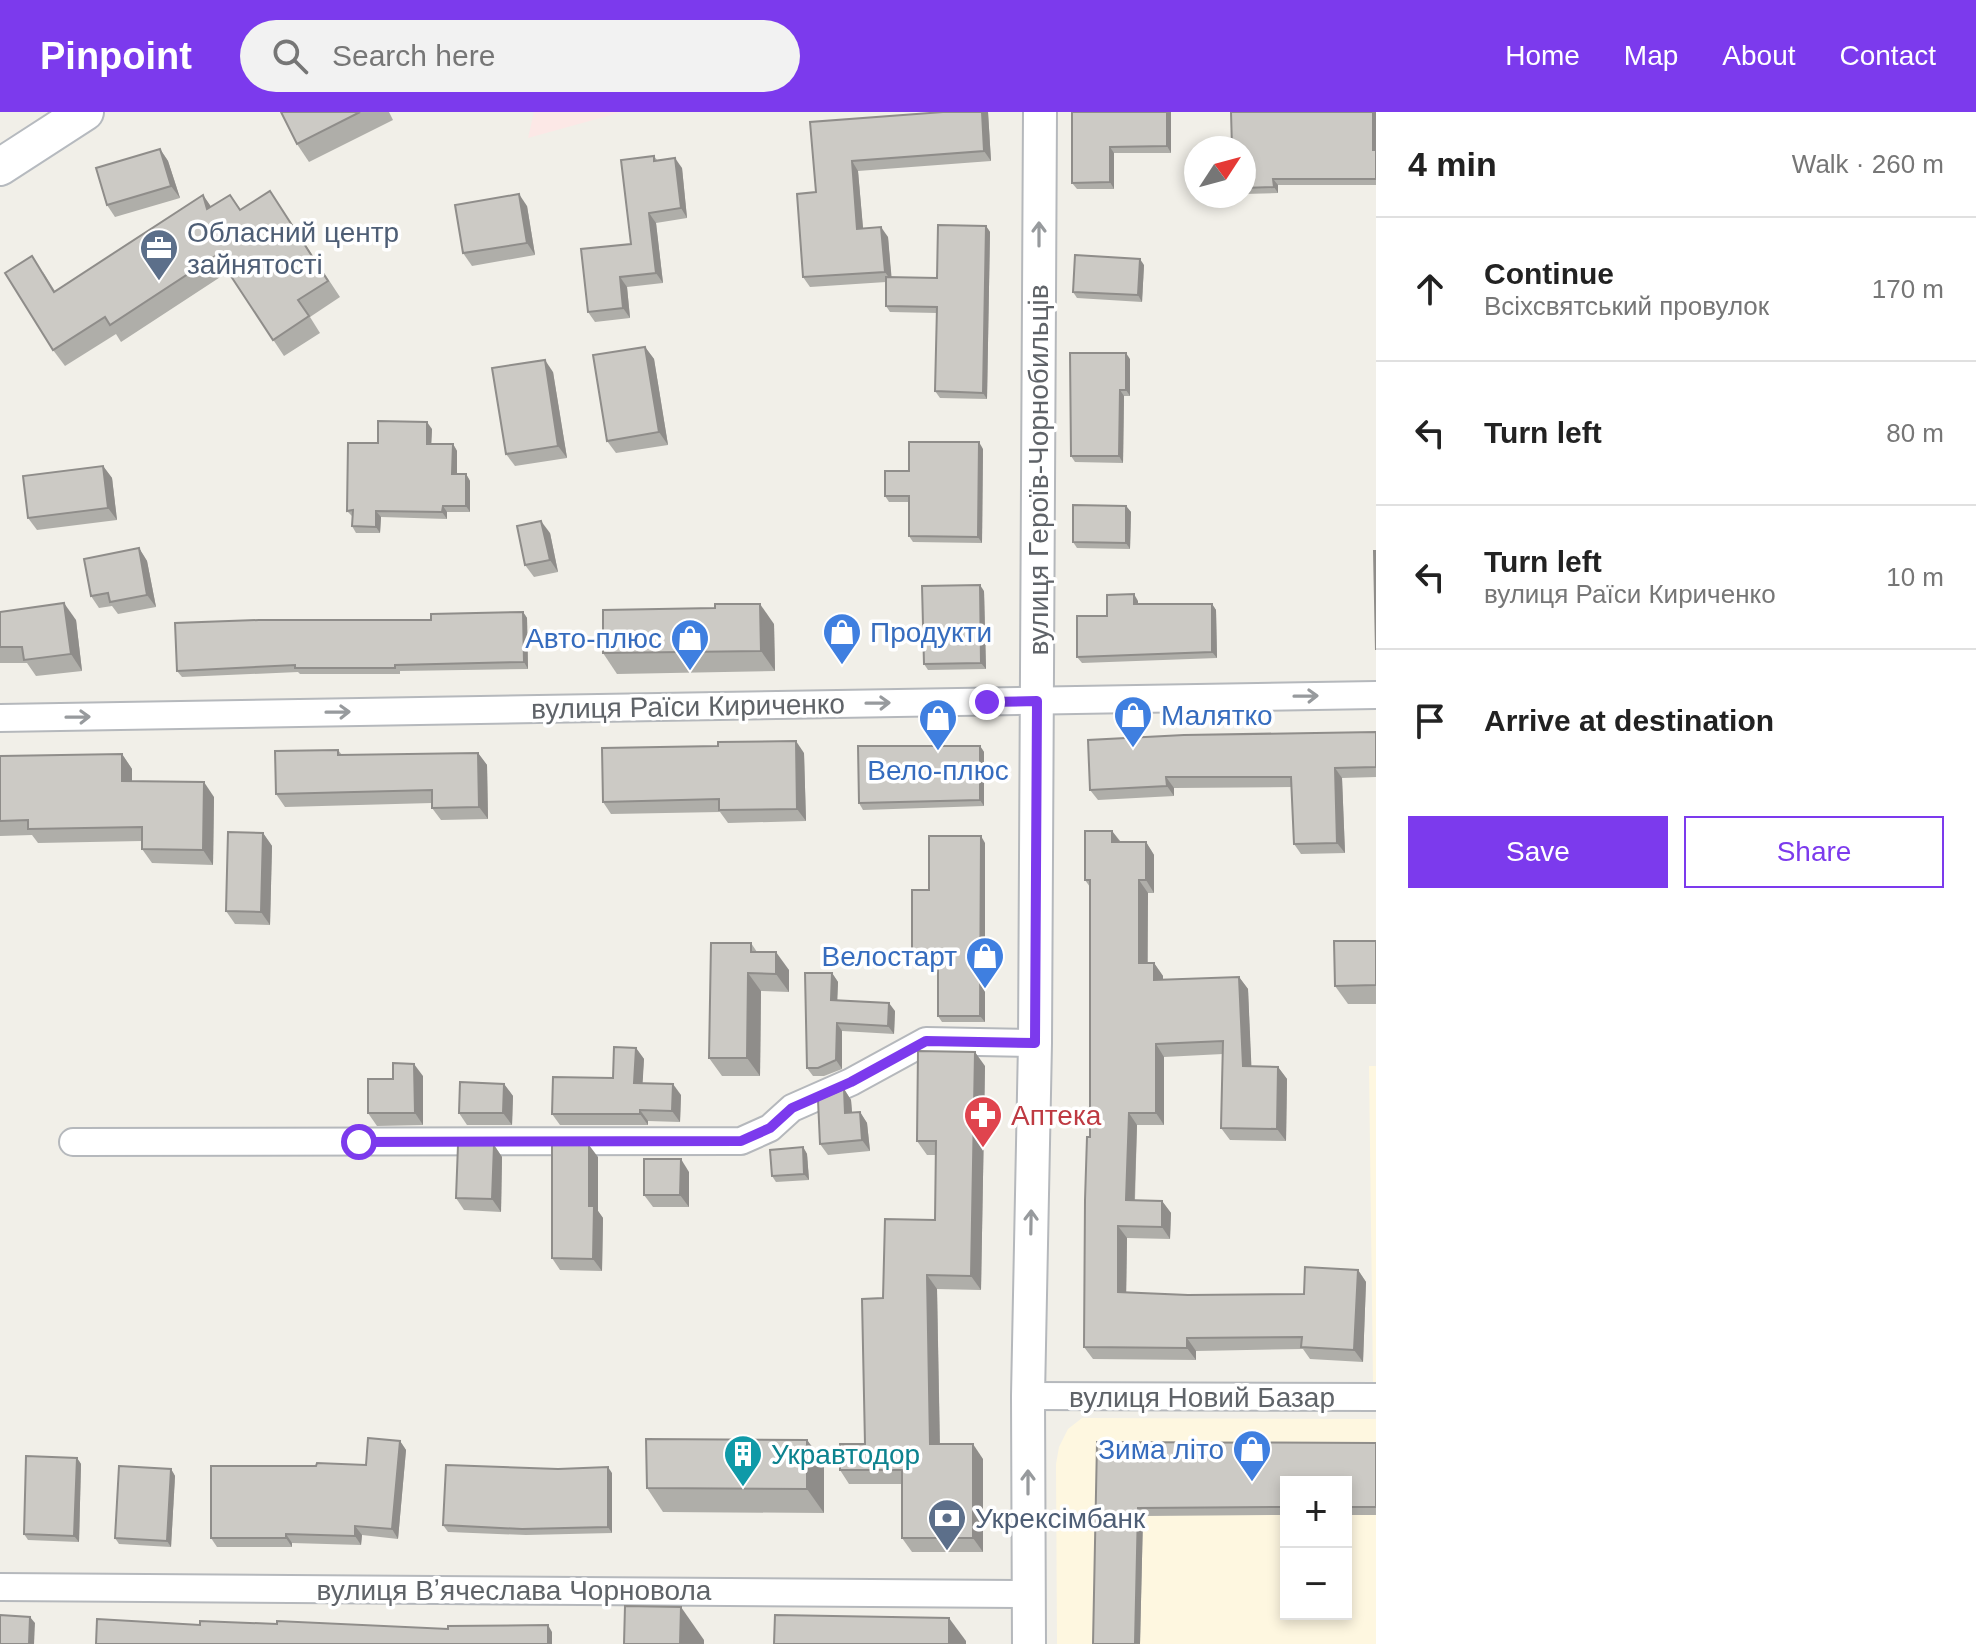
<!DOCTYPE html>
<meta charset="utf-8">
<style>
:root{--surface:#fff;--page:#f2f2f2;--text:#222;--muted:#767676;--line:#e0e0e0;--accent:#7c3aed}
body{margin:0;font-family:Arial,sans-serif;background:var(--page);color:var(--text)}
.controls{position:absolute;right:24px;bottom:24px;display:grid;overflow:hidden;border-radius:0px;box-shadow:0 4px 12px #0003}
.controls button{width:72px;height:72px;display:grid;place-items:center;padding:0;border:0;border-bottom:2px solid var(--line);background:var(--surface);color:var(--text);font:40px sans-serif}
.compass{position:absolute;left:1184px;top:24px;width:72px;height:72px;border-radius:50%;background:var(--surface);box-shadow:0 4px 12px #0003;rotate:54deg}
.stop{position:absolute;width:24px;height:24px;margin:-18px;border:6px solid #7c3aed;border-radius:50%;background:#fff}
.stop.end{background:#7c3aed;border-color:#fff;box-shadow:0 2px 8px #0008}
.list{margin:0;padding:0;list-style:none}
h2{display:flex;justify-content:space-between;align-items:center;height:104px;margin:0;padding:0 32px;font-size:34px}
h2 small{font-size:26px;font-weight:400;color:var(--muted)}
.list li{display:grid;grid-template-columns:52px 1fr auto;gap:24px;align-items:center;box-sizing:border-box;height:144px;padding:0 32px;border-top:2px solid var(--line)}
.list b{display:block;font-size:30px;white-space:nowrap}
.list p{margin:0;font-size:26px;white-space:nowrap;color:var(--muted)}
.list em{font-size:26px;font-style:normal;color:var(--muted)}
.actions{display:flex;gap:16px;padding:24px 32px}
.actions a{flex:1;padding:18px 0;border:2px solid var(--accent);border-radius:0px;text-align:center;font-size:28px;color:var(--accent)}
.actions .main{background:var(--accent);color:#fff}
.icon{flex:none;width:44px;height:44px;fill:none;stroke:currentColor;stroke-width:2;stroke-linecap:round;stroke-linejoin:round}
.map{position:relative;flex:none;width:1376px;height:1532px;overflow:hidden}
header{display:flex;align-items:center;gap:48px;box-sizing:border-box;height:112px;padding:0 40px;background:var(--accent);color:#fff}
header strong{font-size:38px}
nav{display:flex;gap:44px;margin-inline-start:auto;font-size:28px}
.search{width:560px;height:72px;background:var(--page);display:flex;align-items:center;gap:20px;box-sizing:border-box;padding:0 28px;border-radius:44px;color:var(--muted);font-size:30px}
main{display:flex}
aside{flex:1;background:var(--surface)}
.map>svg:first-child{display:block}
.commercial{fill:#fef7e0;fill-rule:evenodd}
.medical{fill:#fce8e6}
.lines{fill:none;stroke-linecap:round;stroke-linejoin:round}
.minor-casing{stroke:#b5b8bc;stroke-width:30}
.tertiary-casing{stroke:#b5b8bc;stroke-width:36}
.secondary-casing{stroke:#b6babf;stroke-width:40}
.minor{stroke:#fff;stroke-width:26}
.tertiary{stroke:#fff;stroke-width:32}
.secondary{stroke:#fff;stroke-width:36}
.wall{fill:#afaea9}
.shaded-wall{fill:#8f8d8a}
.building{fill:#cccac5;stroke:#8f8d8a;stroke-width:2}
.oneway{stroke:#979a9d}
.route{stroke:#7c3aed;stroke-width:10}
.labels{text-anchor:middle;stroke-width:7;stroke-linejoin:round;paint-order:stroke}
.service-label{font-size:28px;fill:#4e5e75;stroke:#fff;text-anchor:start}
.street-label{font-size:28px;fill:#5f6368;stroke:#fff}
.shop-label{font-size:28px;fill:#366cbe;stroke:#fff;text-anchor:end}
.health-label{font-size:28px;fill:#be3a42;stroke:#fff;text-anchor:start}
.culture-label{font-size:28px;fill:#0d838f;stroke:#fff;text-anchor:start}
</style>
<header>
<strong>Pinpoint</strong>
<div class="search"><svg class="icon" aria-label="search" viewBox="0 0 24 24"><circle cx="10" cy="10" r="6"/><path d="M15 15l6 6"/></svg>Search here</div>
<nav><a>Home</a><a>Map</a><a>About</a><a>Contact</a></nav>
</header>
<main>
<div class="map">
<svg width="1376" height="1532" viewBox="0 0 1376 1532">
<rect width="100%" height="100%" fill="#f1efe8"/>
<g class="commercial">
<path d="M1369 954H1376V1270H1373Z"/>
<path d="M1082 1306 1376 1307V1532H1057L1056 1352 1059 1335 1068 1317ZM1286 1370H1346V1502H1286Z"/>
</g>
<path class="medical" d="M534 0H622L528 26Z"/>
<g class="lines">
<g class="minor-casing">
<g id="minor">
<path d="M0 606 1376 583"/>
<path d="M73 1030 741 1029 770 1016 792 996 851 970 926 929 1035 931"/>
<path d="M1028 1284 1376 1285"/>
<path d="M0 1475 1028 1482"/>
</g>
</g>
<g class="tertiary-casing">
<path id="tertiary" d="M1029 1532 1028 1284 1035 931 1040 0"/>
</g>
<g class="secondary-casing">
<path id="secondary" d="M0 55 85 0"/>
</g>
<use href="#minor" class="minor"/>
<use href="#tertiary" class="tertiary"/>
<use href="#secondary" class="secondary"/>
</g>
<g class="wall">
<path d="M281 0H389L393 8 309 50 297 32Z"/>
<path d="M988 0 991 49 858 59 863 117 888 125 891 165 937 166 986 114 990 120 987 287 940 286 935 279 937 201 890 200 886 194V170L810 175 803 165 816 80 810 10Z"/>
<path d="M1072 0H1171V41H1114V77H1077L1072 71Z"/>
<path d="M1376 0V73H1278V81L1244 82V36Z"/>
<path d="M160 37 168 49 180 86 115 105 107 93Z"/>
<path d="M654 44 657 48 682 56 687 106 656 111 663 171 627 175 630 206 595 210 588 200 631 132Z"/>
<path d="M270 79 340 185 310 205 320 221 284 244 228 160 121 230 116 222 65 254 53 238 43 160 55 179 203 83 211 95 230 83 241 98Z"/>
<path d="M527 94 535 143 472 154 463 141Z"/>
<path d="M1144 153 1142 190 1077 186 1073 180Z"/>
<path d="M645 235 654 247 668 333 616 341 607 329Z"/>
<path d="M1130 247V284H1124L1123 351 1075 350 1071 344Z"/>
<path d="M553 260 567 346 515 354 506 342Z"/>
<path d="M432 317 431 332H453L457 339V362H466L470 369V400H447V407L381 405 380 421H356L352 414 353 405 347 399Z"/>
<path d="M983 337 982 431 913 430 909 424V390H889L885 384 909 359Z"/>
<path d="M103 354 112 366 117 408 37 418 28 406Z"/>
<path d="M1126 394 1131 400 1130 437 1077 436 1073 430Z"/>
<path d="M550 421 558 460 534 465 525 453Z"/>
<path d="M139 436 147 449 156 495 118 502 112 494 99 496 91 484Z"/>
<path d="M984 479 986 557 928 558 924 552Z"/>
<path d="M1138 489V492H1212L1216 498 1217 546 1082 551 1077 545 1107 504Z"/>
<path d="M0 500 76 508 82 559 36 564 27 551H0Z"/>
<path d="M523 500 527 506 528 557 400 559V562H300L298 560 182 565 177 559 431 508Z"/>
<path d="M774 512 775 559 617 562 603 541Z"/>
<path d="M1376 620V665L1342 666 1345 741 1301 742 1294 732 1292 675 1174 676V684L1098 688 1090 678Z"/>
<path d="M980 634 984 640V694L863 698 859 691Z"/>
<path d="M338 638 342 643 478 641 487 653 488 707 441 708 432 696V691L285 695 276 682Z"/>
<path d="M804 641 806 709 728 711 720 700 611 702 603 690Z"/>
<path d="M122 642 132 657V669L214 685 213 753 152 751 142 737V729L38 731 32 723 0 724V644Z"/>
<path d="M1112 719 1121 730H1146L1154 743V781H1148V851H1154L1163 864V868L1239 865 1248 877 1251 954 1278 955 1287 967 1286 1029 1230 1028 1221 1016 1223 942 1164 945V1013H1137L1135 1088 1162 1089 1171 1101 1170 1127 1127 1126 1126 1181 1188 1183 1304 1182 1358 1158 1366 1170 1363 1250 1310 1247 1303 1237 1196 1239V1248L1093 1247 1084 1235 1090 1025V775L1085 768Z"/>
<path d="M263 721 272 734 270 813 235 812 226 799Z"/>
<path d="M985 731V910H942L938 904V848H917L912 842 929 778Z"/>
<path d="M1376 829V892H1348L1335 874Z"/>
<path d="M751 831 757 840 789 858V880L761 879 760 964H722L709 946Z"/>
<path d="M832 861 838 870 837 888 895 899 894 922 842 919V957L824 964H813L807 956Z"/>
<path d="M636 936 644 947 642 971 681 983 680 1010 648 1009V1013H560L552 1002 613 966Z"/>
<path d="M985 954 981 1178 937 1177 940 1332 983 1347V1440H912L902 1426V1372H849L840 1358 865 1332 883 1186 935 1108 936 1043H927L917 1029Z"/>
<path d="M423 964V1013L377 1014 368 1001 393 967Z"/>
<path d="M504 972 513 984 512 1013H467L459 1001Z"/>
<path d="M844 977 851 988 852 1001 860 1000 867 1011 870 1039 828 1043 820 1032Z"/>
<path d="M494 1033 502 1045 501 1100 464 1098 456 1086Z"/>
<path d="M803 1035 807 1042 809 1068 776 1070 772 1064Z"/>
<path d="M598 1045V1099L603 1106 602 1159 560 1158 552 1146Z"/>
<path d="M689 1060V1095H653L644 1083Z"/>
<path d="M807 1328 824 1351V1401L663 1400 647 1376Z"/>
<path d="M400 1329 406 1338 398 1427 362 1423 361 1433 292 1431V1435H217L211 1426 316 1354 366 1353Z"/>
<path d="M1097 1330 1376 1331V1403H1346V1370H1286V1403L1143 1404 1140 1532Z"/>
<path d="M77 1346 81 1352 79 1430 28 1428 24 1422Z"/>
<path d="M171 1357 175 1364 171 1435 119 1432 115 1426Z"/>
<path d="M612 1361V1421L526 1423 448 1420 443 1413Z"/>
</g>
<g class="shaded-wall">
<path d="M982 0H988L991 49 984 39Z"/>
<path d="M1167 0H1171V41L1167 34Z"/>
<path d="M1373 0H1376V43L1373 38Z"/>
<path d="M1110 35 1114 41V77L1110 70Z"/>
<path d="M160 37 168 49 180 86 171 74Z"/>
<path d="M675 46 682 56 687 106 681 96Z"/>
<path d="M852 49 858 59 864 127 857 117Z"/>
<path d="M1273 67 1278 73V81L1274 75Z"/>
<path d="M519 82 527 94 535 143 527 131Z"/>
<path d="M203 83 214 99 207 97Z"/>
<path d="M649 101 656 111 663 171 656 161Z"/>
<path d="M986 114 990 120 987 287 983 281Z"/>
<path d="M881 115 888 125 892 170 885 160Z"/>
<path d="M1140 147 1144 153 1142 190 1138 183Z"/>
<path d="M620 165 627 175 630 206 623 196Z"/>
<path d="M645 235 654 247 668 333 659 320Z"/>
<path d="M1126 241 1130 247V284L1126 278Z"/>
<path d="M545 248 553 260 567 346 558 334Z"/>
<path d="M1120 278 1124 284 1123 351 1119 344Z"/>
<path d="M427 310 432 317 431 338 427 332Z"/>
<path d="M979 330 983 337 982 431 978 425Z"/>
<path d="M453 332 457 339V368L452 362Z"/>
<path d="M103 354 112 366 117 408 108 396Z"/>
<path d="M466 362 470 369V400L466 394Z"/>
<path d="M443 394 447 400V407L442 400Z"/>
<path d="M1126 394 1131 400 1130 437 1126 431Z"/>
<path d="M376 399 381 405 380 421 376 415Z"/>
<path d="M541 409 550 421 558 460 550 448Z"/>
<path d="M139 436 147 449 156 495 147 483Z"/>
<path d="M980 473 984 479 986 557 981 551Z"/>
<path d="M1134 482 1138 489V498L1134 492Z"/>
<path d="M64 491 76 508 82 559 71 542Z"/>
<path d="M760 492 774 512 775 559 761 539Z"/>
<path d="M1212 492 1216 498 1217 546 1212 540Z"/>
<path d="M523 500 527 506 528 557 524 550Z"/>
<path d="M796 629 804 641 806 709 797 697Z"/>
<path d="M980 634 984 640V694L980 688Z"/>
<path d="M478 641 487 653 488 707 479 695Z"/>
<path d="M122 642 132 657V683L122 669Z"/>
<path d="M1335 656 1342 666 1345 741 1337 731Z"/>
<path d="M1166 665 1174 676V684L1167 674Z"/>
<path d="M204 670 214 685 213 753 203 738Z"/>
<path d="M1112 719 1121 731 1112 730Z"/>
<path d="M263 721 272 734 270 813 261 800Z"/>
<path d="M981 724 985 731V910L980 904Z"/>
<path d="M1146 730 1154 743V781L1146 768Z"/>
<path d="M1139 768 1148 781 1147 863 1139 851Z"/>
<path d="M776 840 789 858V880L776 862Z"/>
<path d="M1154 851 1163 864V881L1154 868Z"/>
<path d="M748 861 761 879 760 964 747 946Z"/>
<path d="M832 861 838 870 837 896 831 888Z"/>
<path d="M1239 865 1248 877 1252 967 1243 954Z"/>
<path d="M889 891 895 899 894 922 888 914Z"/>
<path d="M837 911 842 919V957L836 948Z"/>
<path d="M1156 932 1164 945V1013L1156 1001Z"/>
<path d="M636 936 644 947 642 982 634 971Z"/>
<path d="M975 940 985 954 981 1178 971 1164Z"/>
<path d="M414 952 423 964V1013L415 1001Z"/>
<path d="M1278 955 1287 967 1286 1029 1277 1017Z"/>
<path d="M504 972 513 984 512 1013 503 1001Z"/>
<path d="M673 972 681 983 680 1010 672 999Z"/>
<path d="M844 977 851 988 853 1012 845 1001Z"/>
<path d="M640 998 648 1009V1013L640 1002Z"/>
<path d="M860 1000 867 1011 870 1039 862 1028Z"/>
<path d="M1129 1001 1137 1013 1134 1101 1126 1088Z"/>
<path d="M494 1033 502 1045 501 1100 492 1087Z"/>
<path d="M589 1033 598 1045V1099L603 1106 602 1159 593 1147 589 1094Z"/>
<path d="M803 1035 807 1042 809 1068 804 1062Z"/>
<path d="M681 1047 689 1060V1095L680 1083Z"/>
<path d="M1162 1089 1171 1101 1170 1127 1162 1115Z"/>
<path d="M1118 1114 1127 1126 1126 1193 1118 1180Z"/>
<path d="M1358 1158 1366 1170 1363 1250 1354 1238Z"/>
<path d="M927 1163 937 1177 940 1346 930 1332Z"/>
<path d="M1187 1226 1196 1239V1248L1187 1236Z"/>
<path d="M807 1328 824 1351V1401L807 1377Z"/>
<path d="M400 1329 406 1338 398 1427 392 1417Z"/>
<path d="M973 1332 983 1347V1440L973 1426Z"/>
<path d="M77 1346 81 1352 79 1430 74 1424Z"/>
<path d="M608 1355 612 1361V1421L608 1415Z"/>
<path d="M171 1357 175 1364 171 1435 167 1429Z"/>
<path d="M1138 1396 1143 1404 1140 1532H1135Z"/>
<path d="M355 1414 362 1423 361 1433 355 1424Z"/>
<path d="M286 1422 292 1431V1435L286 1426Z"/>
<path d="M681 1495 704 1528V1532H680Z"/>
<path d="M30 1505 35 1511 34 1532H29Z"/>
<path d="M949 1506 966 1529V1532H949Z"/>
<path d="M548 1513 552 1520V1532H548Z"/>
</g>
<g class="building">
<path d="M281 0H360L297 32Z"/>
<path d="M943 0H982L984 39 852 49 857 117 881 115 885 160 803 165 797 82 816 80 810 10Z"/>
<path d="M1072 0H1167V34L1110 35V70L1072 71Z"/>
<path d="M1231 0H1373V38H1376V67H1273L1274 75 1244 76V36H1232Z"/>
<path d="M160 37 171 74 107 93 96 56Z"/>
<path d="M654 44V49L675 46 681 96 649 101 656 161 620 165 623 196 588 200 581 137 631 132 621 48Z"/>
<path d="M270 79 328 169 298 188 309 204 273 228 217 143 110 213 105 205 53 238 5 161 32 144 54 180 203 83 207 97 230 83 240 98Z"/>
<path d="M519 82 527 131 463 141 455 93Z"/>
<path d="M938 113 986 114 983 281 935 279 937 195 886 194V165L937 166Z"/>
<path d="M1075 143 1140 147 1138 183 1073 180Z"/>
<path d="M645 235 659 320 607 329 593 243Z"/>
<path d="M1070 241H1126V278H1120L1119 344H1071Z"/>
<path d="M545 248 558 334 506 342 492 256Z"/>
<path d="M378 309 427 310V332H453L452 362H466V394H443L442 400 376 399V415L352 414 353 398 347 399 348 331H378Z"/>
<path d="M909 330H979L978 425 909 424V384H885V359H909Z"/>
<path d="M103 354 108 396 28 406 23 364Z"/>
<path d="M1073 393 1126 394V431L1073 430Z"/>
<path d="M541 409 550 448 525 453 517 414Z"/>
<path d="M139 436 147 483 110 490 108 481 91 484 84 447Z"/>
<path d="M1374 439H1376V538Z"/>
<path d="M980 473 981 551 924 552 922 474Z"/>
<path d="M1134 482V492H1212V540L1077 545V504H1107V483Z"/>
<path d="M64 491 71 542 24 548 22 535H0V500Z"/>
<path d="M715 492H760L761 539 603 541V498L715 496Z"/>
<path d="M523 500 524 550 395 553V556H295V553L177 559 175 511 259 508H431V502Z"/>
<path d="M1376 620V655L1335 656 1337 731 1294 732 1291 665H1166L1167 674 1090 678 1088 628 1184 623Z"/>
<path d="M796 629 797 697 719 698V687L603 690 602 636 718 634V630Z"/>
<path d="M858 634H980V688L859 691Z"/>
<path d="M338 638V643L478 641 479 695 432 696V678L276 682 275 639Z"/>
<path d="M122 642V669L204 670 203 738 142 737V715L28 717V708L0 709V644Z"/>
<path d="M1085 719H1112V730H1146V768H1139V851H1154V868L1239 865 1243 954 1278 955 1277 1017 1221 1016 1223 929 1156 932V1001H1129L1126 1088 1162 1089V1115L1118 1114V1180L1188 1183 1304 1182 1305 1155 1358 1158 1354 1238 1301 1235 1302 1225 1187 1226V1236L1084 1235 1085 1088 1087 1025H1090V768H1085Z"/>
<path d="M228 720 263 721 261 800 226 799Z"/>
<path d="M929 724H981L980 904H938V842H912V778H929Z"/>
<path d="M1334 829H1376V873L1335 874Z"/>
<path d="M711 831H751V840H776V862L748 861 747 946H709Z"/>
<path d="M805 861H832L831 888 889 891 888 914 837 911 836 948 818 956H807Z"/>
<path d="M614 935 636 936 634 971 673 972 672 999 640 998V1002H552L553 965 613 966Z"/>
<path d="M918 939 975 940 971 1164 927 1163 930 1332H973V1426H902V1358H840V1332H865L862 1187 883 1186 885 1107 935 1108 936 1029H917Z"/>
<path d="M393 951 414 952 415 1001H368V967H393Z"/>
<path d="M460 970 504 972 503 1001H459Z"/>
<path d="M844 977 845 1001 860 1000 862 1028 820 1032 818 988Z"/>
<path d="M458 1033H494L492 1087 456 1086Z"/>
<path d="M552 1033H589V1094H594L593 1147 552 1146Z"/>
<path d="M803 1035 804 1062 772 1064 770 1038Z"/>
<path d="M644 1047H681L680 1083H644Z"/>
<path d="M368 1326 400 1329 392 1417 355 1414V1424L286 1422V1426H211V1354H316L317 1351 366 1353Z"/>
<path d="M646 1327 807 1328V1377L647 1376Z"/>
<path d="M1097 1330 1376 1331V1395H1346V1370H1286V1395L1138 1396 1135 1532H1093Z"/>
<path d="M26 1344 77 1346 74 1424 24 1422Z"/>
<path d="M446 1353 558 1357 608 1355V1415L522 1417 443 1413Z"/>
<path d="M119 1354 171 1357 167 1429 115 1426Z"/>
<path d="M625 1494 681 1495 680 1532H624Z"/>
<path d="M0 1503 30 1505 29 1532H0Z"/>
<path d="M775 1503 949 1506V1532H774Z"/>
<path d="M97 1507 200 1513V1509L277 1512V1509L448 1517V1514L548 1513V1532H96Z"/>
</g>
<defs><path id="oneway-shaft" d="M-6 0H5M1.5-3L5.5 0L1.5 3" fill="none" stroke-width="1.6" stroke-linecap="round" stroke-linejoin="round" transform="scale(2)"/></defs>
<g class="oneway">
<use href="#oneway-shaft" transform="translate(1039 122) rotate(-90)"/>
<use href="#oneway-shaft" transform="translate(1306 584) rotate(-1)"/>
<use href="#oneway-shaft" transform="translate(878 591) rotate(-1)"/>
<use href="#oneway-shaft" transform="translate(338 600) rotate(-1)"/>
<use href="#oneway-shaft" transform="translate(78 605) rotate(-1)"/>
<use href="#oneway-shaft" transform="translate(1031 1110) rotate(-89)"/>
<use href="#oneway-shaft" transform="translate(1028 1370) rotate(-90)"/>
</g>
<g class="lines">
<path class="route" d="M359 1030 741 1029 770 1016 792 996 851 970 926 929 1035 931 1037 589 987 590"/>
</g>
<defs>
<g id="office-pin" transform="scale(2)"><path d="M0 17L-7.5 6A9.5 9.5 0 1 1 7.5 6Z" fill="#5c6f8a" stroke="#fff"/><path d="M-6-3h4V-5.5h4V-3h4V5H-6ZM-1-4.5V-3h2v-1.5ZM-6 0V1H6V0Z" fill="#fff"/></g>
<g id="shop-pin" transform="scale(2)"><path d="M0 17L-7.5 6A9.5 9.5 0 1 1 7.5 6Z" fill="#3f7fe0" stroke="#fff"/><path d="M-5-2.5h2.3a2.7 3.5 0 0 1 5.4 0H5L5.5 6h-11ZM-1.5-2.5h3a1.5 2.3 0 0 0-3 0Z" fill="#fff"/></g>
<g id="pharmacy-pin" transform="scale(2)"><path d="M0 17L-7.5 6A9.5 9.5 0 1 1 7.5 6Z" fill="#e0444e" stroke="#fff"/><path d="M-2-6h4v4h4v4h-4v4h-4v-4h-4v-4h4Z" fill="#fff"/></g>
<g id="building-pin" transform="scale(2)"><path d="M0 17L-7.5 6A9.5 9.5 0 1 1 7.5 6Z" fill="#0f9aa8" stroke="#fff"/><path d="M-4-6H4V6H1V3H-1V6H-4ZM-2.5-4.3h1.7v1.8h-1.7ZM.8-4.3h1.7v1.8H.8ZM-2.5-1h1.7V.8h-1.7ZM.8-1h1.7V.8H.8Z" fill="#fff"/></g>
<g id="bank-pin" transform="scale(2)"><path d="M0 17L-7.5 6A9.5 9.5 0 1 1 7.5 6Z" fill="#5c6f8a" stroke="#fff"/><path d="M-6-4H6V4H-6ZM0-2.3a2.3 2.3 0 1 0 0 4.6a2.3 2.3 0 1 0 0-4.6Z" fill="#fff"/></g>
</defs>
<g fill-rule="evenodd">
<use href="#office-pin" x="159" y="136"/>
<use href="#shop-pin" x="842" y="520"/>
<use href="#shop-pin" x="690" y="526"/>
<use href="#shop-pin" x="1133" y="603"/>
<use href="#shop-pin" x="938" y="606"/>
<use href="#shop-pin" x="985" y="844"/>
<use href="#pharmacy-pin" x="983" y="1003"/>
<use href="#shop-pin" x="1252" y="1337"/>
<use href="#building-pin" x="743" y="1342"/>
<use href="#bank-pin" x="947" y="1406"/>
</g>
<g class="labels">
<g class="service-label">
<text x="187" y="130">Обласний центр<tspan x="187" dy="32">зайнятості</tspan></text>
<text x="975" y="1416">Укрексімбанк</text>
</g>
<g class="street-label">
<text transform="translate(1038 358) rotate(-90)" y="10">вулиця Героїв-Чорнобильців</text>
<text transform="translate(688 594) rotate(-1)" y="10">вулиця Раїси Кириченко</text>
<text x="1202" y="1295">вулиця Новий Базар</text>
<text x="514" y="1488">вулиця Вʼячеслава Чорновола</text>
</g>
<g class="shop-label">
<text x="870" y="530" text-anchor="start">Продукти</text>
<text x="662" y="536">Авто-плюс</text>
<text x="1161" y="613" text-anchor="start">Малятко</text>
<text x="938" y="668" text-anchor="middle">Вело-плюс</text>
<text x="957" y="854">Велостарт</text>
<text x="1224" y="1347">Зима літо</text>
</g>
<g class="health-label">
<text x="1011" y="1013">Аптека</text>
</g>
<g class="culture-label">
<text x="771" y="1352">Укравтодор</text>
</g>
</g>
</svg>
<div class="controls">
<button>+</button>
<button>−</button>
</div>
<svg class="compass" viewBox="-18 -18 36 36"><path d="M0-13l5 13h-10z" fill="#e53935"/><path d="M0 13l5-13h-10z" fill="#767676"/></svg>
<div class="stop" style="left:359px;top:1030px"></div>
<div class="stop end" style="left:987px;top:590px"></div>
</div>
<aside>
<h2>4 min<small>Walk · 260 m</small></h2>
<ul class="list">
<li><svg class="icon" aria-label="ahead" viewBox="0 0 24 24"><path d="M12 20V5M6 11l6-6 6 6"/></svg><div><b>Continue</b><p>Всіхсвятський провулок</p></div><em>170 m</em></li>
<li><svg class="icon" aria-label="left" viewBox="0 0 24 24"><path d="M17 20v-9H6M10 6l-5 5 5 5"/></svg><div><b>Turn left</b></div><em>80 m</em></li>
<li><svg class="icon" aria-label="left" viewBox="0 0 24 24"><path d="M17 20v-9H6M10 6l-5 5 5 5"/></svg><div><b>Turn left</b><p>вулиця Раїси Кириченко</p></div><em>10 m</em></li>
<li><svg class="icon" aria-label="arrive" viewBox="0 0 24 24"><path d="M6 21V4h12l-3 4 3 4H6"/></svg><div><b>Arrive at destination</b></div></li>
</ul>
<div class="actions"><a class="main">Save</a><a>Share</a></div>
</aside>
</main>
